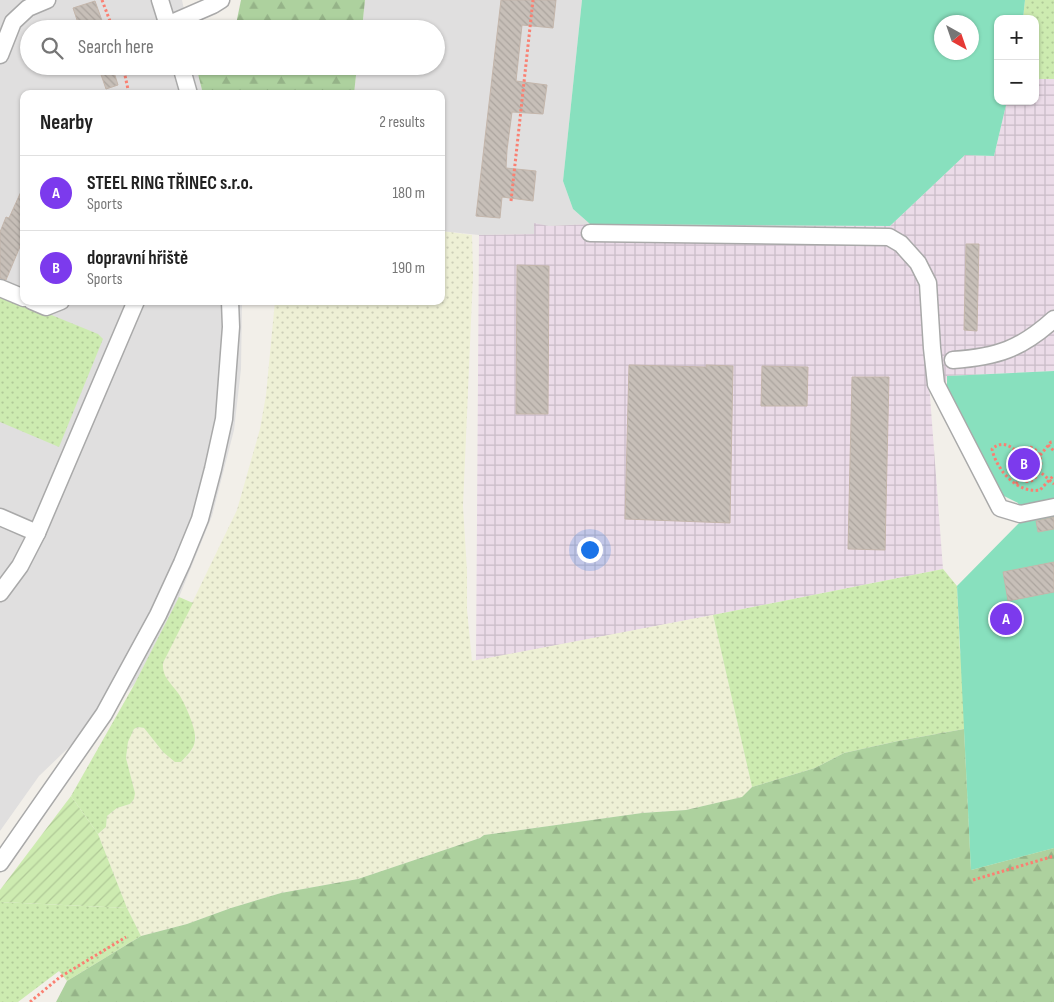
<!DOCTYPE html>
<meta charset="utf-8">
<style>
:root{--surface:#fff;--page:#f6f6f6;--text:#222;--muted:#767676;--line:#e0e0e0;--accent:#7c3aed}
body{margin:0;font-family:"Sofia Sans Condensed",sans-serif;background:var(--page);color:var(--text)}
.controls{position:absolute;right:15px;top:15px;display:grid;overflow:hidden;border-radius:10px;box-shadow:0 1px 4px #0004}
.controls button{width:45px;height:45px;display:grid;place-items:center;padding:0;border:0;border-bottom:1px solid var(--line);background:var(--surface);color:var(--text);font:25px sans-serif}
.compass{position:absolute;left:934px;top:15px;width:45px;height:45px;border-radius:50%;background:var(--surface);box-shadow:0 1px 4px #0004;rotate:140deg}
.you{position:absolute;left:589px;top:549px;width:18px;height:18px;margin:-12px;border:4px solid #fff;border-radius:50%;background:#1a73e8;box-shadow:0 0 0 8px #1a73e833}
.badge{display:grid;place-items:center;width:32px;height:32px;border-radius:50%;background:var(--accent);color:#fff;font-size:16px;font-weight:700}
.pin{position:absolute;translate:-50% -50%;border:2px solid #fff;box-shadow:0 1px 5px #0006}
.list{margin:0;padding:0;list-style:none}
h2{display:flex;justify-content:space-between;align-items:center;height:65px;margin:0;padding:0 20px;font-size:21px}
h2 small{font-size:16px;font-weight:400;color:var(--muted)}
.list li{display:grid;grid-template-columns:32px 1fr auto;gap:15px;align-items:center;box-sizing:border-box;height:75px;padding:0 20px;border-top:1px solid var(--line)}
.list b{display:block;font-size:19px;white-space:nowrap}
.list p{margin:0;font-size:16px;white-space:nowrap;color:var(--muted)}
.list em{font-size:16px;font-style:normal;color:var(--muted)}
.icon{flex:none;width:28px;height:28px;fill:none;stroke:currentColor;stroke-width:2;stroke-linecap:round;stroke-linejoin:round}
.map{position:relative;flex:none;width:1054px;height:1002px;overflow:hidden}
.search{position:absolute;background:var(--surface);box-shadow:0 1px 4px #0004;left:20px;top:20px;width:425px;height:55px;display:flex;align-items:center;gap:12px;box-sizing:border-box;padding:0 18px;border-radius:28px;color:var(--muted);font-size:19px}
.panel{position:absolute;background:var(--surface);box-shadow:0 1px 4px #0004;left:20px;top:90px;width:425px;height:215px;border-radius:10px}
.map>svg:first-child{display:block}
.residential{fill:#e0dfdf}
.industrial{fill:url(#industrial-grid)}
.farmland{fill:url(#farmland-dots)}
.grass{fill:url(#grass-dots)}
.forest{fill:url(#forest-firs)}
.garden{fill:url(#garden-furrows)}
.pitch{fill:#88e0be;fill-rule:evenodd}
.building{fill:url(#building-back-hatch);stroke:#c4b6ab}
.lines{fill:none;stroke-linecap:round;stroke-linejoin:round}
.minor-casing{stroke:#a9a9a9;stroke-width:19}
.path{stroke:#fa8072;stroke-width:3;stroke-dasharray:2.5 2.5;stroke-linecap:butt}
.minor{stroke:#fff;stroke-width:16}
</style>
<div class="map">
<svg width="1054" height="1002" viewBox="0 0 1054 1002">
<defs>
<pattern id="industrial-grid" width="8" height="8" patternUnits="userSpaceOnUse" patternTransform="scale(1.25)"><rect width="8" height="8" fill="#ebdbe8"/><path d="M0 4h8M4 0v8" fill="none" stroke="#c9bcc7"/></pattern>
<pattern id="farmland-dots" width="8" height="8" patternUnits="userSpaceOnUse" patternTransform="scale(1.25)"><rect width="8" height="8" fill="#eef0d5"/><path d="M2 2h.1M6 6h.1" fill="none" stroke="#ccceb7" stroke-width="1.8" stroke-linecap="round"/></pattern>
<pattern id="grass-dots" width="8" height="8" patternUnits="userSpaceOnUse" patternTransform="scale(1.25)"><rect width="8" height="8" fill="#cdebb0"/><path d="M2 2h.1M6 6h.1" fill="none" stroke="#b0c997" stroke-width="1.8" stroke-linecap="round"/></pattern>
<pattern id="forest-firs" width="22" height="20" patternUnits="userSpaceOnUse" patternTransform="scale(1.25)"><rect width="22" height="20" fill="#add19e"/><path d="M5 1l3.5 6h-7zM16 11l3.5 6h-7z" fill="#95b388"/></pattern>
<pattern id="garden-furrows" width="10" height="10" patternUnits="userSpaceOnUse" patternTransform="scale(1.25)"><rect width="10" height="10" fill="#cdebb0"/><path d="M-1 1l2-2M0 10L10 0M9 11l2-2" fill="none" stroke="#b0c997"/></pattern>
<pattern id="building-back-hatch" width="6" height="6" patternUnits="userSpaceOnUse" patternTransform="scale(1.25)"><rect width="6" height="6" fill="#c7bfb8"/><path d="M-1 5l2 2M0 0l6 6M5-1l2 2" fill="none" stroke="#aba49e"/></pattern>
</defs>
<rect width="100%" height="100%" fill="#f2efe9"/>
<g class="residential">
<path d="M0 0H182L188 29H29V66H196L203 94H24V301H242L241 369 234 430 212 516 175 607 134 685 39 776 0 831Z"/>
<path d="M365 0H582L563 181 573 209 590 224 549 226 534 224V234L479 235 441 231V94H354L357 66H436V29H362Z"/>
</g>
<path class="industrial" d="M1035 79H1054V371L947 376 946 382 929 383 943 569 713 615 476 661 479 235 534 234V223L549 226 590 224 890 226 965 155 994 156 1007 101H1035Z"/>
<path class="farmland" d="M441 231 472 235 473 275 463 506 467 571V610L472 661 713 615 752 787 743 797 686 810 642 813 484 835 480 838 358 879 281 893 231 908 187 924 141 936 127 908 98 834 106 827 107 816 117 808 130 804 135 793 126 758 128 742 134 729 138 727 144 728 163 752 181 762 192 750 196 738 186 708 178 694 167 682 162 671 163 663 237 510 260 429 266 395 275 301H441Z"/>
<g class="grass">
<path d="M1025 0H1054V79H1035V19H1023Z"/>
<path d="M0 294 98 334 103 339 59 447 0 422Z"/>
<path d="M943 569 957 586 960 652 1054 848 971 870 964 729 898 741 844 753 815 768 752 787 713 615Z"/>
<path d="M179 597 193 603 163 663C162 677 170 682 178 693 184 701 197 730 195 740 194 750 187 755 181 762H175L163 752 144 728 138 727 134 729 128 742 126 758 135 793 134 799 130 804 117 808 107 816 106 827 98 834 71 796 134 685Z"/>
<path d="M0 902 127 908 141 936 67 981 59 971 18 1002H0Z"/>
</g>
<g class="forest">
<path d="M241 0H365L362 29H235Z"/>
<path d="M196 66H357L354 94H203Z"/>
<path d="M964 729 971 870 1054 848V1002H56L67 981 141 936 187 924 231 908 281 893 358 879 480 838 484 835 642 813 686 810 742 797 752 787 815 768 844 753 898 741Z"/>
</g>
<path class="garden" d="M71 796 98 834 127 908 0 902V890Z"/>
<g class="pitch">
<path d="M582 0H1025L1023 19H998V101H1007L994 156 965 155 890 226 590 224 573 209 563 181ZM972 22V52H942V22Z"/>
<path d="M1054 371V848L971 870 957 586 1023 519 1018 503 1002 495 947 389V376Z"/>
</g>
<g class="building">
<path d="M501 0H556L553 28 522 25 516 81 547 85 543 114 512 112 507 150 506 168 536 171 533 201 502 197 500 218 476 216Z"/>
<path d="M95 1 105 29H80L73 8Z"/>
<path d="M98 66H112L118 85 106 89Z"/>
<path d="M24 185V237L6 280 0 278V232L6 217 9 218Z"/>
<path d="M966 244H979L977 331 964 330Z"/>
<path d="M517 265 549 266 548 414H516Z"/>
<path d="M629 365 707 367 706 365 733 366 730 523 625 519Z"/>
<path d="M762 366 808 367 807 406H761Z"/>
<path d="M852 377H889L885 550 848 549Z"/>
<path d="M1054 517V529L1038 532 1036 521Z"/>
<path d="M1054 562V592L1008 601 1003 572Z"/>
</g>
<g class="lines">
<g class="minor-casing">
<g id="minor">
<path d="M160 0 169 29"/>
<path d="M167 25 213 5 221 0"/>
<path d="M0 55 13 22 28 8 47 0"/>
<path d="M181 66 189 94"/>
<path d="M590 233 889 237 901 244 918 263 928 283 932 348 936 384 1000 508 1020 514 1054 507"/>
<path d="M0 288 24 298"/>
<path d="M32 301 46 307 61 301"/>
<path d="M953 360C997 357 1021 349 1054 319"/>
<path d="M0 517 37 533"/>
<path d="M0 593 20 566 37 533 136 301"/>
<path d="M0 863 104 714 158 615 182 563 200 519 213 469 224 419 231 327 230 301"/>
</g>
</g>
<g class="path">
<path d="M102 0 113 29"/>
<path d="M123 66 129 94"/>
<path d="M511 201 533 0"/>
<path d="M1048 445 1054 451"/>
<path d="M1030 447C1054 455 1033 499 1017 474 1010 462 1019 451 1030 447Z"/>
<circle cx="1032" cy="465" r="8"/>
<path d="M1037 459 1051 442H1054"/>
<path d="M1026 460C1016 451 1005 437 992 449 996 469 1017 494 1040 490L1054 475"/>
<path d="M1038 470 1054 484"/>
<path d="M1016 484 1027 471"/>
<path d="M973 880 1054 856"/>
<path d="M30 1002 60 977 126 937"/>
</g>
<use href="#minor" class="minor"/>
</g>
</svg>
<div class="controls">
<button>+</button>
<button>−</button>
</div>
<svg class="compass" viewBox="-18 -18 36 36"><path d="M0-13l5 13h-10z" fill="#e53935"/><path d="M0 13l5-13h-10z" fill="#767676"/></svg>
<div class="you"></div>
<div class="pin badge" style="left:1006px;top:619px">A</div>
<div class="pin badge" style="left:1024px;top:464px">B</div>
<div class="search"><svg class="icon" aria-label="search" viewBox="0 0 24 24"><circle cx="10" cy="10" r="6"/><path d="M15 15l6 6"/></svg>Search here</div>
<section class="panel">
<h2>Nearby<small>2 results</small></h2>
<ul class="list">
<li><span class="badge">A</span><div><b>STEEL RING TŘINEC s.r.o.</b><p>Sports</p></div><em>180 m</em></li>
<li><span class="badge">B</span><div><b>dopravní hřiště</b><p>Sports</p></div><em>190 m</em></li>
</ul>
</section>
</div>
